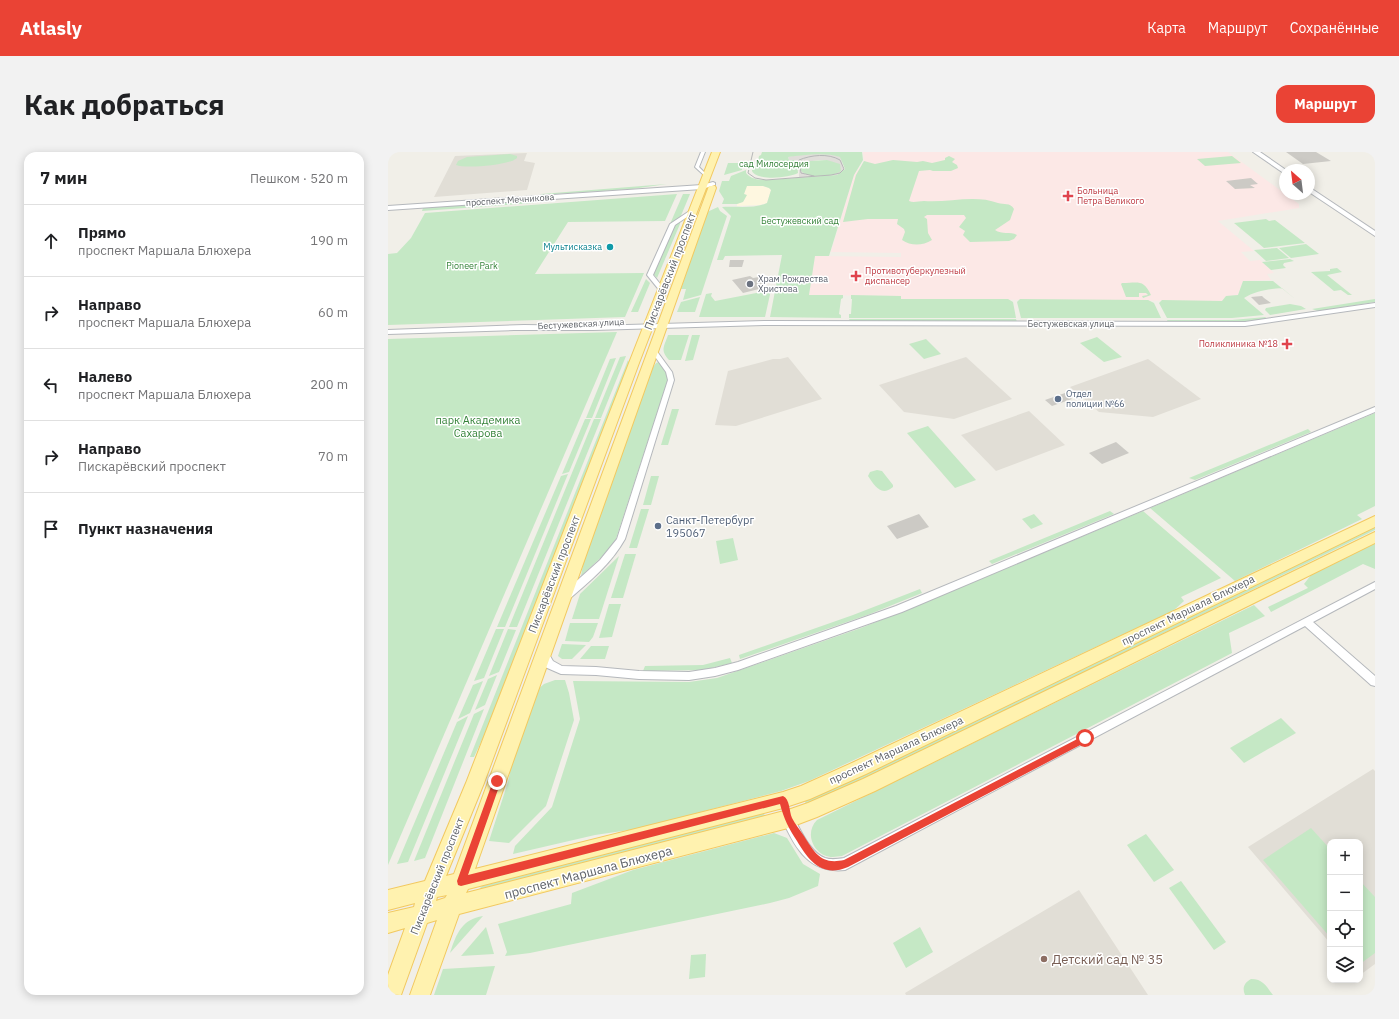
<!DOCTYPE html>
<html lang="ru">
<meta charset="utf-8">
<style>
:root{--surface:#fff;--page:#f2f2f2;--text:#202124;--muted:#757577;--line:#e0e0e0;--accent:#ea4335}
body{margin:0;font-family:"IBM Plex Sans",sans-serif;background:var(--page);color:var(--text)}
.controls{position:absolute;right:12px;bottom:12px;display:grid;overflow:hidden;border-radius:8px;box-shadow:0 2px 10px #0003}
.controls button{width:36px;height:36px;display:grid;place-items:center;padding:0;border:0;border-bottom:1px solid var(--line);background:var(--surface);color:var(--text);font:20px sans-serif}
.compass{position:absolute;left:891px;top:12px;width:36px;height:36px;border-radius:50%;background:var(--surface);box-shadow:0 2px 10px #0003;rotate:332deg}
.stop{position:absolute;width:12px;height:12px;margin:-9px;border:3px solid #ea4335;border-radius:50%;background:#fff}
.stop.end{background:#ea4335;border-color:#fff;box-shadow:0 1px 4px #0008}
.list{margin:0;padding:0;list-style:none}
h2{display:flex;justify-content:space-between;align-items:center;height:52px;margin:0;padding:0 16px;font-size:17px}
h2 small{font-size:13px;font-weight:400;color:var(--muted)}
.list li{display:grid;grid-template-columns:26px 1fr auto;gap:12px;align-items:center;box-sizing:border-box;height:72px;padding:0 16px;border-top:1px solid var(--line)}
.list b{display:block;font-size:15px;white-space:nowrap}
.list p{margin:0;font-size:13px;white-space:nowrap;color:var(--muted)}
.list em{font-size:13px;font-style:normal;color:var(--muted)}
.icon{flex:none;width:22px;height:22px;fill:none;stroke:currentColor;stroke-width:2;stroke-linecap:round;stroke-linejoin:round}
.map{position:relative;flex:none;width:987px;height:843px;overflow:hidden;border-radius:12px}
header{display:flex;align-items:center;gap:24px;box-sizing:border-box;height:56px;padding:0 20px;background:var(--accent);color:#fff}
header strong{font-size:19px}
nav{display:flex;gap:22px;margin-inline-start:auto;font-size:14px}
.intro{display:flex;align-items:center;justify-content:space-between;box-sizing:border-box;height:96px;padding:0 24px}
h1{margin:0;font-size:28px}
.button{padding:10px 18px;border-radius:12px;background:var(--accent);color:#fff;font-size:14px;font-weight:700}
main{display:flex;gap:24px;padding:0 24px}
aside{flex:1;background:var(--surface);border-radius:12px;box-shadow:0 2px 10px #0003}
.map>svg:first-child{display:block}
.commercial{fill:#fef7e0}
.industrial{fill:#e0deda;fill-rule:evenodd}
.education{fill:#e1ded6}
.medical{fill:#fce8e6}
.green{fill:#c5e8c5}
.building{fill:#cccac5}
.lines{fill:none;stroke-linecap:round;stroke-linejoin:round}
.minor-casing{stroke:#b5b8bc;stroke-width:2}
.tertiary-casing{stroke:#b5b8bc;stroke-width:2}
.primary-casing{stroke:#f2c960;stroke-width:2}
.minor{fill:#fff;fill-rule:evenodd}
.tertiary{fill:#fff;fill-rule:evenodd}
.primary{fill:#fff2af;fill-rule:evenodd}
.tram{stroke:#b6b7b8;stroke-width:1}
.route{fill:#ea4335}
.health-dot{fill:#e0444e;stroke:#fff;stroke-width:1.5}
.culture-dot{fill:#0f9aa8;stroke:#fff;stroke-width:1.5}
.worship-dot{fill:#6b7280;stroke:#fff;stroke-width:1.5}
.service-dot{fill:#5c6f8a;stroke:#fff;stroke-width:1.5}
.education-dot{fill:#8d6e63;stroke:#fff;stroke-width:1.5}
.labels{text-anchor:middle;stroke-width:3;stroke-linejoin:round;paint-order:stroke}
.far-park-label{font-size:9px;fill:#348238;stroke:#fff}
.far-health-label{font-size:9px;fill:#be3a42;stroke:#fff;text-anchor:start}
.far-street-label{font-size:9px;fill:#5f6368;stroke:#fff}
.far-culture-label{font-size:9px;fill:#0d838f;stroke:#fff;text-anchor:end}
.far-worship-label{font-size:9px;fill:#5b616d;stroke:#fff;text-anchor:start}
.far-service-label{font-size:9px;fill:#4e5e75;stroke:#fff;text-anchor:start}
.street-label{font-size:11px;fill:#5f6368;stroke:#fff}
.park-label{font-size:11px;fill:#348238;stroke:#fff}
.service-label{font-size:11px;fill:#4e5e75;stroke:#fff;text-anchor:start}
.near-street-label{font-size:13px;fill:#5f6368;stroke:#fff}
.near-education-label{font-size:13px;fill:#785e54;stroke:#fff;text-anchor:start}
</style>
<header>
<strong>Atlasly</strong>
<nav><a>Карта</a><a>Маршрут</a><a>Сохранённые</a></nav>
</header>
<div class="intro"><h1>Как добраться</h1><a class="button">Маршрут</a></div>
<main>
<aside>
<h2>7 мин<small>Пешком · 520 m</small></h2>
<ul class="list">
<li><svg class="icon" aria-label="ahead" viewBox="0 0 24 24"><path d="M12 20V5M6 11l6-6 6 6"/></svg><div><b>Прямо</b><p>проспект Маршала Блюхера</p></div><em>190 m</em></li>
<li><svg class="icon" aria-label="right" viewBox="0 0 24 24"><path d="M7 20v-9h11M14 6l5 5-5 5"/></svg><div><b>Направо</b><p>проспект Маршала Блюхера</p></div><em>60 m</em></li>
<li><svg class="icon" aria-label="left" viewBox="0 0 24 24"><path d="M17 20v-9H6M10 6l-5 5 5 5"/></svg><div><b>Налево</b><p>проспект Маршала Блюхера</p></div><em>200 m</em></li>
<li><svg class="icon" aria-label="right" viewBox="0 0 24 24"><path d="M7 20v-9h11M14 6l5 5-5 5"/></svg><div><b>Направо</b><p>Пискарёвский проспект</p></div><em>70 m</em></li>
<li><svg class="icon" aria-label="arrive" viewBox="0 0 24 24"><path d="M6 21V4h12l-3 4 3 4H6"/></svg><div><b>Пункт назначения</b></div></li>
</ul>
</aside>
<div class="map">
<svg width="987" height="843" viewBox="0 0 987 843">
<rect width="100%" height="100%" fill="#f1efe8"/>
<path class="commercial" d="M358 34H375L381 36 383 38 379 51 372 53 349 54V52L356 49 358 43 356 42Z"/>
<path class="industrial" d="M437 1 447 3 453 5 456 19 449 23 411 26V19L407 10 401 8 400 5 410 3ZM431 8H439L450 21 426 24 418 23 413 19 418 10Z"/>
<g class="education">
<path d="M139 1 136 9 147 11 139 38 46 45 67 4Z"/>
<path d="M400 205 434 247 348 274 327 273 340 219 385 207H392Z"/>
<path d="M578 205 624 247 566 267 516 260 491 233Z"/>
<path d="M760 207 813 247 765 265 711 260 682 235Z"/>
<path d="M641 259 677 293 608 319 573 283Z"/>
<path d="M985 617 987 619V812L972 823V690H942V791L860 695Z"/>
<path d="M691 738 760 843H518L517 841Z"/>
</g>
<path class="medical" d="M475 0H840L911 52V56L830 69 866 99 853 100 862 109 872 108 886 121 879 122 883 128 855 129 850 143 838 144 834 149 513 147V144L421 143 427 104 513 105V101L443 100 466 23 476 9Z"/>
<g class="green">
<path d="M374 0H474L475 8 466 23 441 104H427L421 143H455V146L453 147 451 162 453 163V166L382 165 394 103 337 104 335 108H329L343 64 334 55C348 54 367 57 379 51L383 38 381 36 375 34H359L356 42 359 43 355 50 349 52H334L336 47 331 39 334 29H341L343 24 358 18V21C364 28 372 28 381 28L449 23 457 17 452 5C437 0 416 3 400 5L401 8H406L407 10H409L410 21C401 26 369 29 364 19V16L369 13 371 4 373 3Z"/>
<path d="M122 2 129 4V6C122 13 78 17 68 13L70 9 79 5Z"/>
<path d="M561 4 567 7 564 10 569 13 570 16 563 19H545L542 18 531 19 521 49C526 51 530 49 536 49 560 51 587 42 610 51 616 53 622 50 626 57L622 68 607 78C614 83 622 79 629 83L626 87 621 89 582 90 575 83 577 79 571 75 578 66 576 63H539L536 65 539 67 540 81 544 88C534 94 523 94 514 88L517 80 516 77 509 72 510 67H480L455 70 468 23 476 9 487 12 505 8 529 10 535 9 544 11 557 8V6Z"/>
<path d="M844 4 853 11 817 14 809 7Z"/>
<path d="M439 8 452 12 453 19C444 25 421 27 413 19V13L422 9Z"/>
<path d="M340 11H355L354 18 336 23Z"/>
<path d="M279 32 244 37 153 43V42Z"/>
<path d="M289 42 277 69 180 70 147 122 256 121 237 165 0 173V102L9 101 23 86 37 61Z"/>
<path d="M295 42H302L292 66 282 72Z"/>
<path d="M147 47 146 51 34 59 35 56Z"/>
<path d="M330 55 332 59 339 64 313 143 295 148 298 137H293L319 60Z"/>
<path d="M878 67 881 69 887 68 917 91 876 96 846 71Z"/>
<path d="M292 69V72L269 126 265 122 288 72Z"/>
<path d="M918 92 931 102 903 106 891 96Z"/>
<path d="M889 96 901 106 878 109 866 98Z"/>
<path d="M902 107 906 109 896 111 895 113 898 116 883 118 874 110Z"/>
<path d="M942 117 949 116 954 120 939 123 964 143H960L953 138 946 139 923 120 942 119Z"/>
<path d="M258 127 262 131 250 160H243Z"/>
<path d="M855 129H885L907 147 894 136C881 137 867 139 856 146L876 163 844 166H779L771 151 774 148 834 149 838 144 850 143Z"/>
<path d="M734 131C751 131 755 127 763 143L755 146 754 144 760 143 758 141H751V145H738L733 132Z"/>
<path d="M383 138 377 165H311L318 142 324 141 323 144 327 149Z"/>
<path d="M463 143 513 144V147H620L625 150 628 166H461V162H463L464 147H463Z"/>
<path d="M312 145 307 160H289L293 150Z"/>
<path d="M632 147 760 148 766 151 773 166H633L629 150Z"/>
<path d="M987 147V150L930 159 924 157Z"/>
<path d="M902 152 913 154 918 157 882 163 877 158 878 156Z"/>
<path d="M878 165 876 168 856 170H780L779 168H844Z"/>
<path d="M461 167H628L629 170 462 169Z"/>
<path d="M229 180 0 713V187Z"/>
<path d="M280 183H301L293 208H281C272 198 276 195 280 183Z"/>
<path d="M304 183H312L305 208 297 209Z"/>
<path d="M709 185 734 205 716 210 692 191Z"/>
<path d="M538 187 553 202 536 207 521 192Z"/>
<path d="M238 204 213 266H207L232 205Z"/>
<path d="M228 206 204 266H198L222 207Z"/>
<path d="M240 208 241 210 239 217 95 586 86 605H82Z"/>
<path d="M271 210 279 222 280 227 228 387 220 399 193 424 197 401 261 221 268 211Z"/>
<path d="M284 257H291L280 293H273Z"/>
<path d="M987 261V354L969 363 974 367 847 429 762 356Z"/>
<path d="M197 267H203L181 320 174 322Z"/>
<path d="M206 267H213L129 475H121Z"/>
<path d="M540 274 588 328 567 336 519 281Z"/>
<path d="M920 277 923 280 807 328 801 326Z"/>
<path d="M489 318 494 319 505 333V335C493 345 487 334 480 324L482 320Z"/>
<path d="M180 322 117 475H109L173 324Z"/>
<path d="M263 324H271L263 353H255Z"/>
<path d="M253 357H261L249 396H241Z"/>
<path d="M722 359 726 362 604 412 601 409Z"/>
<path d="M755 359 833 426 793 445 796 449 785 459 421 629 393 639 248 677 207 683 125 702 127 694 164 655 192 567 185 529 301 530 329 526 473 476 545 447Z"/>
<path d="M646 362 655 372 643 377 634 367Z"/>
<path d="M987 374V378L479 626 418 653 417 649 477 622Z"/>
<path d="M345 386 350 408 332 412 328 389Z"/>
<path d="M987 391V417L975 412 883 460 880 455 920 436 916 432 923 423Z"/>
<path d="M237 402H248L235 446H223Z"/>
<path d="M231 404 211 467H184L192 442Z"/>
<path d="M532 437 534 441 482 462 352 507 351 503 465 463Z"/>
<path d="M221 452H233L224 485 211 486Z"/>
<path d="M866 453 877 464 841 481 844 501 454 704C451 704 448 705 445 705 427 705 415 682 429 668Z"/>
<path d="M182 471H210L205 485 201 490 177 489Z"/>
<path d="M108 477H116L96 526 86 529Z"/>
<path d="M120 477 128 478 111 520 101 524Z"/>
<path d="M174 492 198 493 184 507H174L170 504Z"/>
<path d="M203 494H221L217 507H192Z"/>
<path d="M342 506 344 511 315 518 255 519 257 514 315 513Z"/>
<path d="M109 523 97 553 87 558 100 527Z"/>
<path d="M167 528H177L181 541 186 568 158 654 121 691 101 689 120 630 125 604 148 539 156 532Z"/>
<path d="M95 529 82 561 70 567 85 533Z"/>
<path d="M96 557 37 706 26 709 86 562Z"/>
<path d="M80 564 20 710 9 712 69 570Z"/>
<path d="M893 566 908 581 856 611 842 596Z"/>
<path d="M374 661 377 663V665L92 739 91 737 95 733Z"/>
<path d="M923 676 942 697V785L875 708Z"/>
<path d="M386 681 399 686 415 712 432 722 430 734 401 746 382 751 142 801 117 804 119 800 110 772 183 752 184 741 245 718Z"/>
<path d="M758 682 786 718 766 730 739 693Z"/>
<path d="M793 729 838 790 826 798 781 736Z"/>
<path d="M972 729 987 745V801L972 812Z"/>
<path d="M95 764 62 801C68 782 74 767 95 764Z"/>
<path d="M98 775 106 802 73 804Z"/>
<path d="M532 775 545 800 518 816 505 791Z"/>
<path d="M318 802 317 825 301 827 303 803Z"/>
<path d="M107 814 98 843H46L55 817Z"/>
<path d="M863 827C875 827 878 834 885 843H857C854 836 856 831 863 827Z"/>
</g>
<g class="building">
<path d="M898 0H928L943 9 915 12Z"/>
<path d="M863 26 870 32 862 33 867 36 847 37 838 29Z"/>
<path d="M342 108H356L354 115H341Z"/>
<path d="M362 124 365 126 371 125 378 126 377 132 371 137 355 141 344 128Z"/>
<path d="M874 144 876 146 883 151 871 153 863 145Z"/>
<path d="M677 241 684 247 664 254 657 248Z"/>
<path d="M728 290 741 301 714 312 701 301Z"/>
<path d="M531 362 541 375 509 387 499 374Z"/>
</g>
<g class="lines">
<g class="minor-casing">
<g id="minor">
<path d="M313 0H317L311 15 320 24 318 25 307 15Z"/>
<path d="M303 58 308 59 287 73 265 123 277 138 272 139 259 123 282 72Z"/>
<path d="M266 197 268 198 284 220 286 228 237 387C223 412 202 429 180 448H174L172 445 174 442 212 408 229 387 280 228 278 220 263 199Z"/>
<path d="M987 255V260L514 460 350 518 327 524 301 528 251 527 208 523 173 522 157 515 151 502 153 499 156 498 159 499 165 509 174 514 208 515 251 519 301 520 327 516 350 510 508 454Z"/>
<path d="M987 430V437L925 470 987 524V534L983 533 917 474 457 718C421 722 407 696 394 667L396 663 400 661 404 663C412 676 421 700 437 706 443 708 450 707 456 706Z"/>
</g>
</g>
<g class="tertiary-casing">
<g id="tertiary">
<path d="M865 0H872L898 18 897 22Z"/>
<path d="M325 30 327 31V33L314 37 0 58V54L314 33Z"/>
<path d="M921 35 987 79V84L921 40Z"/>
<path d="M987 151V155L857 174 378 173 205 178H126L0 182V178L136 173 205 174 378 169 857 170Z"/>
</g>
</g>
<g class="primary-casing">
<path id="primary" d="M324 0H332L251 211 96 631 58 724 66 722 321 34H327L328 36 87 717 395 640 413 634 466 610 987 364V375L478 622 422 647 395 656 80 737 78 741 400 658 420 651 475 627 987 380V391L487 639 429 665 400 676 71 762 42 843H22L49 768 39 771 13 843H0V823L17 776 0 781V761L26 755 27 751 0 758V738L37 729 78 631 241 211ZM59 743 57 746 48 749 49 745Z"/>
</g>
<use href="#minor" class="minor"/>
<use href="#tertiary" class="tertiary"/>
<use href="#primary" class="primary"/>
<path class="tram" d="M365 0 360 21 367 26 378 28 443 23 452 21 456 17 452 8C440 1 423 3 411 8L413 21 426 24"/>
</g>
<path class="route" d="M697 583 700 584V589L460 715C434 726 421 709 409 689 401 677 396 667 392 652L73 734 70 733 69 729 105 629 109 625 113 629 80 723 395 644C402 647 401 659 404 666 407 672 412 678 416 684 427 701 433 713 456 708Z"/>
<g class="health-dot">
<path d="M678 38h4v4h4v4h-4v4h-4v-4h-4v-4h4z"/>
<path d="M466 118h4v4h4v4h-4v4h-4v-4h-4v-4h4z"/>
<path d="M897 186h4v4h4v4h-4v4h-4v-4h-4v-4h4z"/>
</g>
<circle class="culture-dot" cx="222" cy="95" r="4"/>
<circle class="worship-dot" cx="362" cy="132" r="4"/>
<g class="service-dot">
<circle cx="670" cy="247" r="4"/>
<circle cx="270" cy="374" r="4"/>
</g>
<circle class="education-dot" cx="656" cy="807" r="4"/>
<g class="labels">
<g class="far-park-label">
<text x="386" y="15">сад Милосердия</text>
<text x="412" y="72">Бестужевский сад</text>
<text x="84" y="117">Pioneer Park</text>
</g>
<g class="far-health-label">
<text x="689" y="42">Больница<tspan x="689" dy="10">Петра Великого</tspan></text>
<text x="477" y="122">Противотуберкулезный<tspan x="477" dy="10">диспансер</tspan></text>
<text x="890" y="195" text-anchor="end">Поликлиника №18</text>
</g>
<g class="far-street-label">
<text transform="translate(122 48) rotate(-4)" y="3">проспект Мечникова</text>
<text transform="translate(193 172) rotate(-3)" y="3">Бестужевская улица</text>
<text x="683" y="175">Бестужевская улица</text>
</g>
<g class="far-culture-label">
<text x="214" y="98">Мультисказка</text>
</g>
<g class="far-worship-label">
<text x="370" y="130">Храм Рождества<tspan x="370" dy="10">Христова</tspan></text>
</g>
<g class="far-service-label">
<text x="678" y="245">Отдел<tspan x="678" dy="10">полиции №66</tspan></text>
</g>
<g class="street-label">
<text transform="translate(282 119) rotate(-69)" y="4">Пискарёвский проспект</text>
<text transform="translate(166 422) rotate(-69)" y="4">Пискарёвский проспект</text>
<text transform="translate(800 458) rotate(-26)" y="4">проспект Маршала Блюхера</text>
<text transform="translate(508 598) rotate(-25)" y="4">проспект Маршала Блюхера</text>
<text transform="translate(49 724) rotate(-68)" y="4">Пискарёвский проспект</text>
</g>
<g class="park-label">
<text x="90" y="272">парк Академика<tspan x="90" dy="13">Сахарова</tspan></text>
</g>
<g class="service-label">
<text x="278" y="372">Санкт-Петербург<tspan x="278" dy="13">195067</tspan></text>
</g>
<g class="near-street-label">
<text transform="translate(200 720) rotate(-15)" y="5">проспект Маршала Блюхера</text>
</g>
<g class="near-education-label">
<text x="664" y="812">Детский сад № 35</text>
</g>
</g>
</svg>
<div class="controls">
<button>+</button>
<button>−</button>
<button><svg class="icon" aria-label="locate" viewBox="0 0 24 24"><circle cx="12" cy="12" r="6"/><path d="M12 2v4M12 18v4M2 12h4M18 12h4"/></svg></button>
<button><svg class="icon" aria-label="layers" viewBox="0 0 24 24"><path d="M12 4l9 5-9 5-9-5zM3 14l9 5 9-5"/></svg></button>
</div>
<svg class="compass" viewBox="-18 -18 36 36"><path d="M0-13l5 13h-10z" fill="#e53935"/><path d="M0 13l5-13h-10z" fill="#757577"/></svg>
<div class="stop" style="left:697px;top:586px"></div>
<div class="stop end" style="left:109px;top:629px"></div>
</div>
</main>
